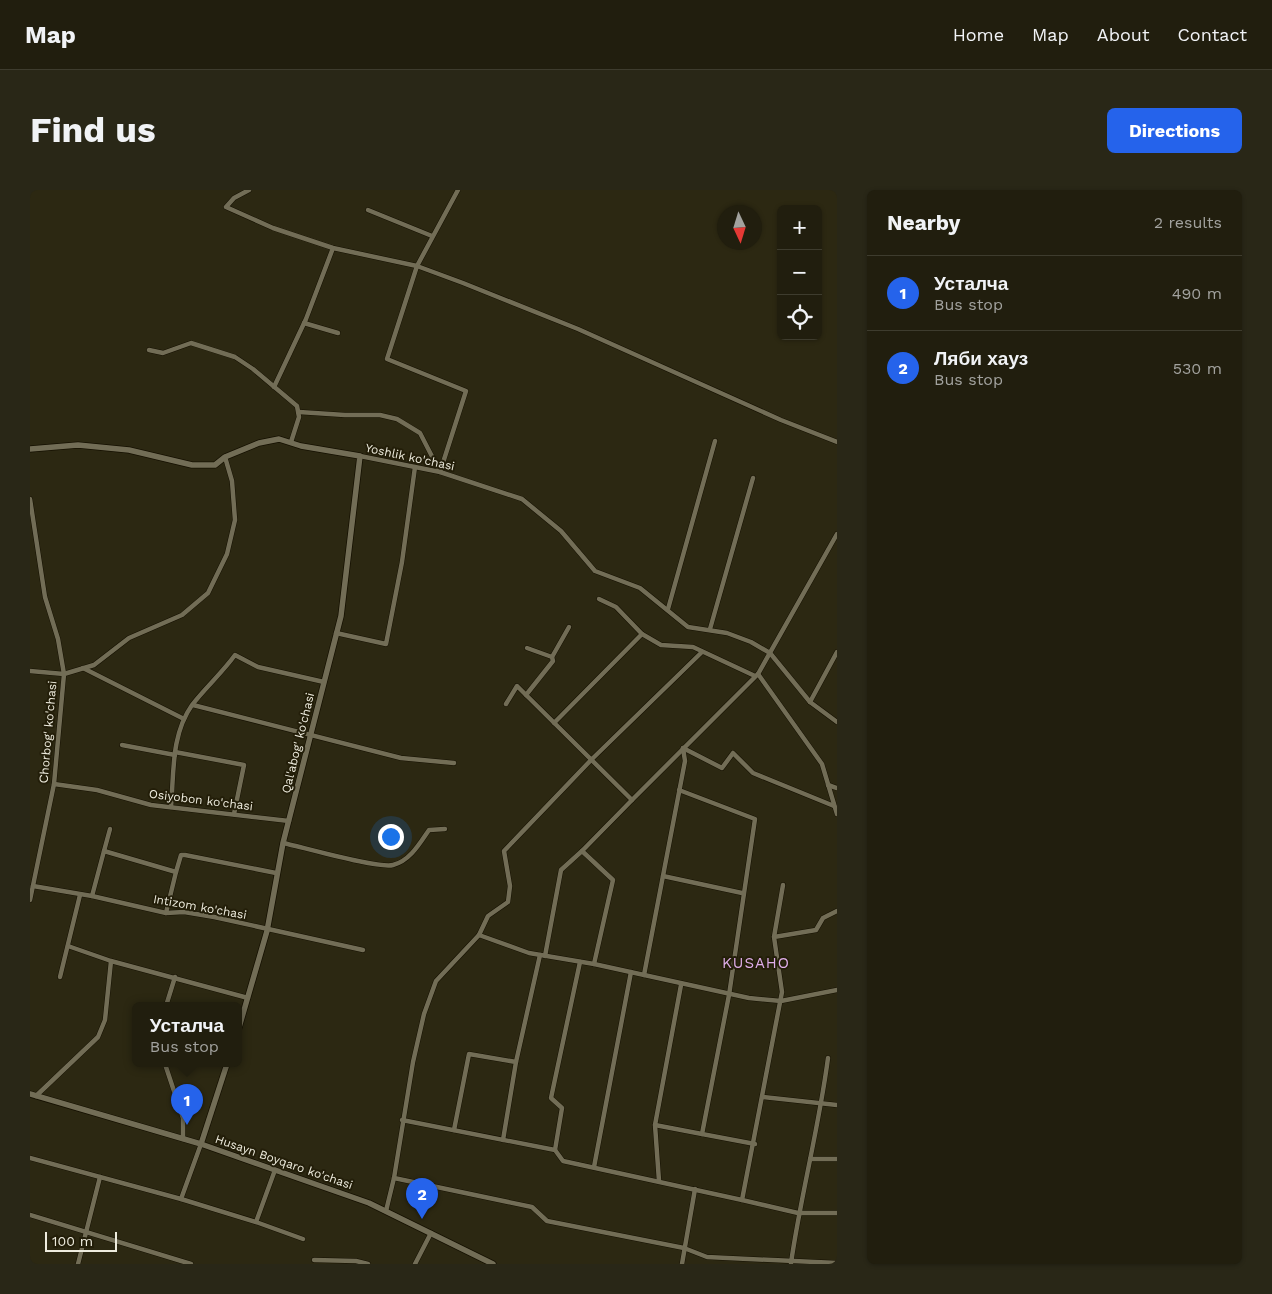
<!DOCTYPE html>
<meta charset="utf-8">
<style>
:root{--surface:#211e0e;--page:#292717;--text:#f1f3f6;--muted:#a2a29e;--line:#3e3c2e;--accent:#2563eb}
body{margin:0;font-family:"Work Sans",sans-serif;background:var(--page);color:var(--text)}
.controls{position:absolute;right:15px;top:15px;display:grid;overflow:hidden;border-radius:8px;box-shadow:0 1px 4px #0004}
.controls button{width:45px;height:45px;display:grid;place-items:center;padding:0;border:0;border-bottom:1px solid var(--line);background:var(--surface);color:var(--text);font:25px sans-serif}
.compass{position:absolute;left:687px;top:15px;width:45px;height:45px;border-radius:50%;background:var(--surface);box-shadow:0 1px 4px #0004;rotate:176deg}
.scale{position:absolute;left:15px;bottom:12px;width:72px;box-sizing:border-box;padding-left:5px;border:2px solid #eeecde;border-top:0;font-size:14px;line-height:18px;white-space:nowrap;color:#eeecde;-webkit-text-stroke:4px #231e09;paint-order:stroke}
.you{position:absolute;left:360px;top:646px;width:18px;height:18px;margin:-12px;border:4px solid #fff;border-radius:50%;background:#1a73e8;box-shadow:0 0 0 8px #1a73e833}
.badge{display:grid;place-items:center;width:32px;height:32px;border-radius:50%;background:var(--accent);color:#fff;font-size:16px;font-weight:700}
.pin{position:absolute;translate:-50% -41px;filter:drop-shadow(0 1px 2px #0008)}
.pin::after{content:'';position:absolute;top:26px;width:18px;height:15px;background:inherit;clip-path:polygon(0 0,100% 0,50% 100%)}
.popup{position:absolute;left:102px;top:812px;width:110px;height:65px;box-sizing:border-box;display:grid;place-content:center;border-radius:8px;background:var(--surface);filter:drop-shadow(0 1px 4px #0005);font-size:16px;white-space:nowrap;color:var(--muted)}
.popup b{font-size:19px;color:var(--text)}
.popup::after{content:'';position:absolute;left:50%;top:100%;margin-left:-10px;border:10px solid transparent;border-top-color:var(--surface)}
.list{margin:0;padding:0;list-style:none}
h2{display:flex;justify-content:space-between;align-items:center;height:65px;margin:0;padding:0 20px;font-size:21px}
h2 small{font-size:16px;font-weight:400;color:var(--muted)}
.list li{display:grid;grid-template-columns:32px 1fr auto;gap:15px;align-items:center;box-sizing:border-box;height:75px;padding:0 20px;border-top:1px solid var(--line)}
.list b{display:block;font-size:19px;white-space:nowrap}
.list p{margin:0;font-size:16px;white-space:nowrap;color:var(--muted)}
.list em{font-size:16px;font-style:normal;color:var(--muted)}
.icon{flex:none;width:28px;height:28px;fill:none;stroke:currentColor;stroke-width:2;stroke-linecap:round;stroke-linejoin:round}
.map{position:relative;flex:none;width:807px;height:1074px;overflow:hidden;border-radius:8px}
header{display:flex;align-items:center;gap:30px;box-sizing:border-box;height:70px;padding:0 25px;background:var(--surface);border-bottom:1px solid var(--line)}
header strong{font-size:24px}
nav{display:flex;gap:28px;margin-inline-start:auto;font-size:18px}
.intro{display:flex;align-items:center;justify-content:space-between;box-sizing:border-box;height:120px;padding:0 30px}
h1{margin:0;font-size:35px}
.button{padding:12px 22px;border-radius:8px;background:var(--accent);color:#fff;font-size:18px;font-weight:700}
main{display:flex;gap:30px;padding:0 30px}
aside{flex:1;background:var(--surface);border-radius:8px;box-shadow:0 1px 4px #0004}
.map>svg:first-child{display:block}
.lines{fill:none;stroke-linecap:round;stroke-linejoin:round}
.street-casing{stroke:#151000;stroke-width:5.5}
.secondary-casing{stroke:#151000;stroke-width:7}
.street{stroke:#726d56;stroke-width:4.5}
.secondary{stroke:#726d56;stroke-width:5.5}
.labels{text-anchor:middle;stroke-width:4;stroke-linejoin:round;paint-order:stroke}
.street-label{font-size:12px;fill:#eeecde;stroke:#231e09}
.quarter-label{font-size:15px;letter-spacing:1px;fill:#e0aeea;stroke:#231e09}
</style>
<header>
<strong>Map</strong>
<nav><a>Home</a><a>Map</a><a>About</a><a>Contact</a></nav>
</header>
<div class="intro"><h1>Find us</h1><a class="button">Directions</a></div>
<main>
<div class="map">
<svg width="807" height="1074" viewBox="0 0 807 1074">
<rect width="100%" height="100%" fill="#2c2812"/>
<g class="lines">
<g class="street-casing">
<g id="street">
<path d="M219 0 204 8 196 17 243 38 303 58 387 76 433 93 548 139 751 230 807 252"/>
<path d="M338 20 402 46"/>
<path d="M274 133 308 143"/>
<path d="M119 160 133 163 161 153 205 167 223 179 267 216 269 227 261 252"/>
<path d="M244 197 276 129 303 58"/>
<path d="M269 222 315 225H350L367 229 390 243 410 282 436 201 357 169 387 76 428 0"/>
<path d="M330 266 410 282 492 309 531 341 565 381 610 398 658 437 697 443 721 452 740 463 780 512 807 532"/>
<path d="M0 309 15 407 28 449 34 484 0 481"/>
<path d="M638 419 685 251"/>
<path d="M680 439 723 288"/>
<path d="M306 443 356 454 372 372 385 277"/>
<path d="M612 444 631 455 663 457 725 486"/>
<path d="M522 467 539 437"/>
<path d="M53 478 154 529"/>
<path d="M728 484 792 574 807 624"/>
<path d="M496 505 523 471 522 467 497 458"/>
<path d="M780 512 807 462"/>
<path d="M476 514 487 496 602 610 728 484 807 344"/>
<path d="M163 515 371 568 424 573"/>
<path d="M524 533 612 444 586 417 569 409"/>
<path d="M92 555 145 565"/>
<path d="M653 558 692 578 703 563 723 583 804 616"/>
<path d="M145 562 214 575 204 624"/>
<path d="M24 594 67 600 121 615 259 631"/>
<path d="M798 595 807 598"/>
<path d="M649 600 725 629 699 805 672 944 725 954"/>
<path d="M141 617C144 582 141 545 162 515 175 498 192 483 205 465L228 477 294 492"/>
<path d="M253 653C273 657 348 679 363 675 380 671 390 653 399 640L415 639"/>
<path d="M74 661 80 639"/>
<path d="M146 682 151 665H155L246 683"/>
<path d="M633 686 712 703"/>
<path d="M3 696 62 706 136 723 154 722 184 727 333 760"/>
<path d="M62 706 74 661 146 682 136 723"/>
<path d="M0 710 24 594 34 484 64 475 99 448 152 425 178 403 197 364 205 330 202 291 195 267"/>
<path d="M807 721 793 728 786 740 744 747 752 802 712 1010 768 1023H807"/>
<path d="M449 745 499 763 564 774 719 808 751 811 807 800"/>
<path d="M744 747 753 695"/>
<path d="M38 756 81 771 218 808"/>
<path d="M515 766 531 680 552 661"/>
<path d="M564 774 583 690 552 661 602 610"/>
<path d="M614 785 655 571 653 558"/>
<path d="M30 787 50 705"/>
<path d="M136 816 145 787"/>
<path d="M486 872 510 765"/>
<path d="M135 874 153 928V949"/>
<path d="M6 906 68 847 75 830 81 771"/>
<path d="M733 907 807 915"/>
<path d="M372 930 525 960 533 971 712 1010"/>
<path d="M625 935 672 944"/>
<path d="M424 940 439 864 486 872 473 950"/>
<path d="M525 960 532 918 521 908 550 772"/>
<path d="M0 968 151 1009 226 1032"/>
<path d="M780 969H807"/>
<path d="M564 977 601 782"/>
<path d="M245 980 226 1032 273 1049"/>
<path d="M364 988 502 1017 517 1031 654 1058 677 1067 807 1073"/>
<path d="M629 991 625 935 651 795"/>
<path d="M151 1009 171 954"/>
<path d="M356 1021 364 988 383 872 394 824 406 791 449 745 458 726 478 712 480 696 474 661 561 570 672 462"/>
<path d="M0 1025 161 1074"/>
<path d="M284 1070 326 1071 338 1074"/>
<path d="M761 1073C771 1004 789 937 798 868"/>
<path d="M48 1074 70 987"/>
<path d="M385 1074 401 1043"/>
<path d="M652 1074 665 999"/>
</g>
</g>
<g class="secondary-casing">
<g id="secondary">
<path d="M0 259 48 255 99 260 162 275H185L195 267 229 253 249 249 271 256 330 266 311 426 253 653 237 741 208 841"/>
<path d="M0 904 171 954 339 1013 463 1074"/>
<path d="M171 954 197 874"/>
</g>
</g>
<use href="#street" class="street"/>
<use href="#secondary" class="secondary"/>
</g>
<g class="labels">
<g class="street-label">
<text transform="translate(380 267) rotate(12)" y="4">Yoshlik ko'chasi</text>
<text transform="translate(18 542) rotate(-85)" y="4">Сhorbog' ko'chasi</text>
<text transform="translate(268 553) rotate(-76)" y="4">Qal'abog' ko'chasi</text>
<text transform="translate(171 610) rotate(7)" y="4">Osiyobon ko'chasi</text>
<text transform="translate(170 717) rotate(10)" y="4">Intizom ko'chasi</text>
<text transform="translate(254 972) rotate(19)" y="4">Husayn Boyqaro ko'chasi</text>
</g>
<g class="quarter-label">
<text x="726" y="778">KUSAHO</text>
</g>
</g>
</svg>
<div class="controls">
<button>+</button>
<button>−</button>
<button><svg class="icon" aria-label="locate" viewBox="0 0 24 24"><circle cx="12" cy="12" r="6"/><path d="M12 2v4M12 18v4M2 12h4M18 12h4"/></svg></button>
</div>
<svg class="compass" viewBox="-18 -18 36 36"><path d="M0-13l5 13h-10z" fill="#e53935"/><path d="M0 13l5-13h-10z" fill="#a2a29e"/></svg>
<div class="scale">100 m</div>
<div class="you"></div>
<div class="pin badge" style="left:157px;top:935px">1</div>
<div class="popup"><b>Усталча</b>Bus stop</div>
<div class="pin badge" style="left:392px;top:1029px">2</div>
</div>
<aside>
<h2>Nearby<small>2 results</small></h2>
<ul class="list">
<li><span class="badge">1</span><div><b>Усталча</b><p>Bus stop</p></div><em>490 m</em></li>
<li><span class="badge">2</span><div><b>Ляби хауз</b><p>Bus stop</p></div><em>530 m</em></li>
</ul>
</aside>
</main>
